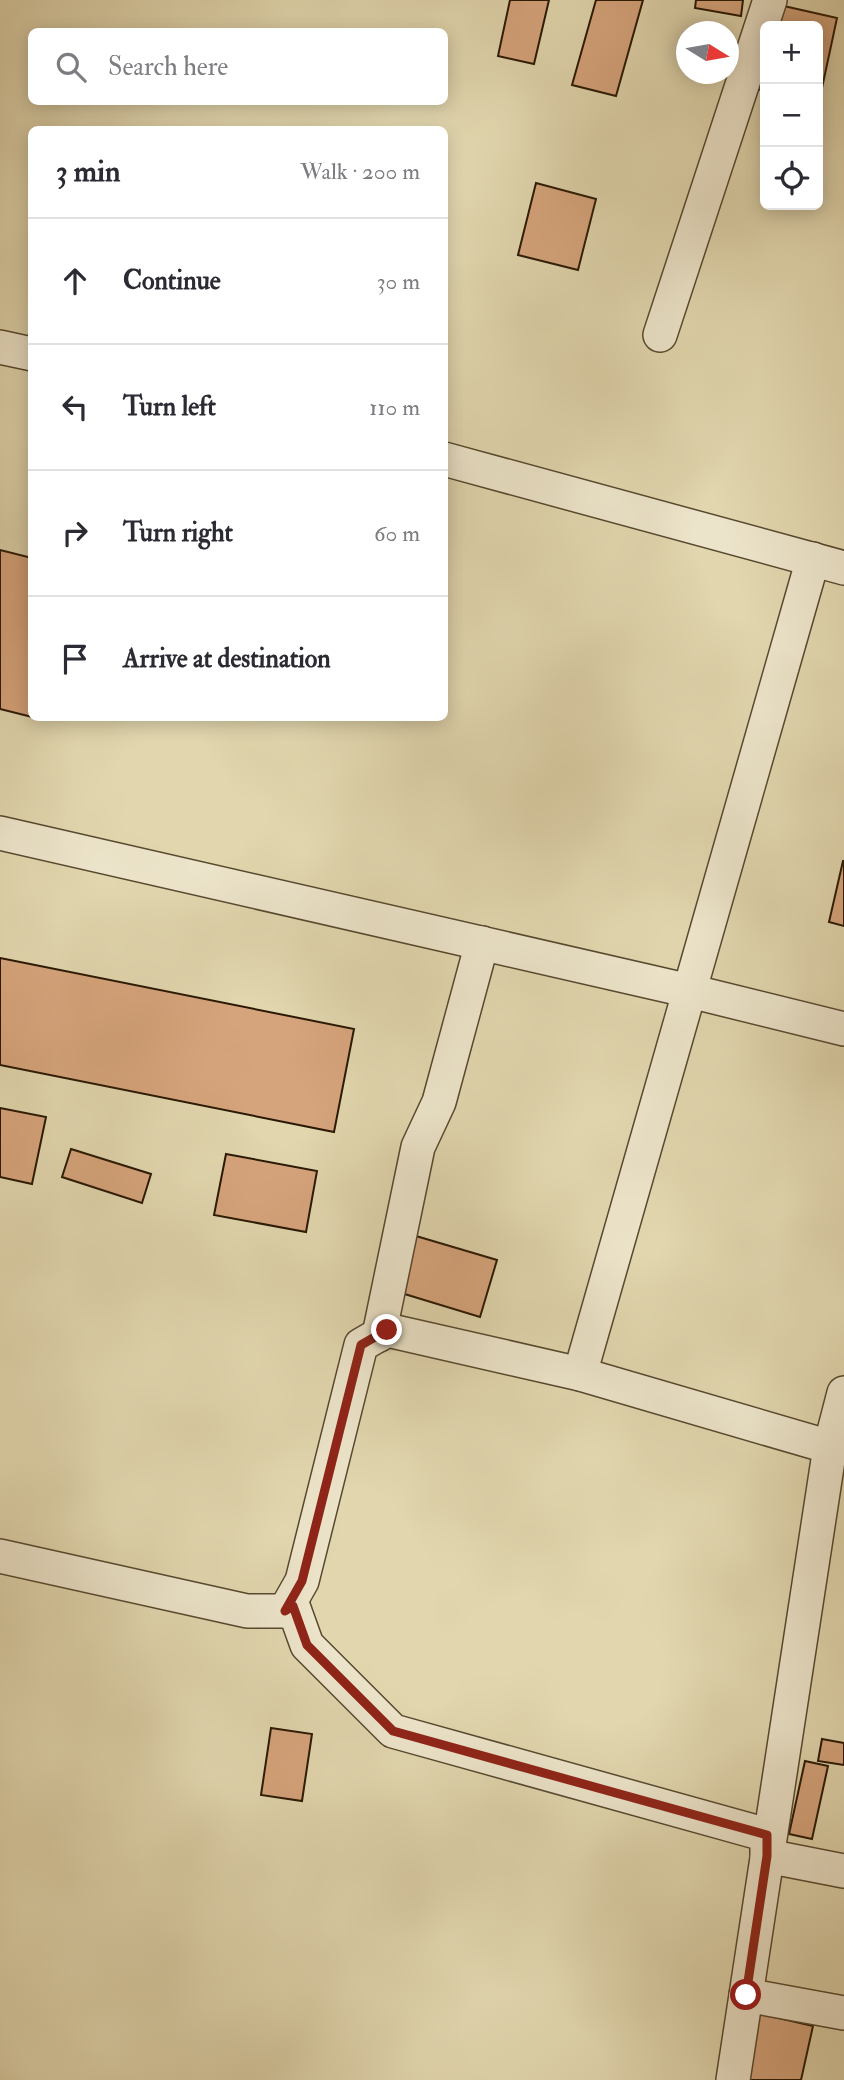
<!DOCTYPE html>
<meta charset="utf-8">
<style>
:root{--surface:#fff;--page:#f2f2f3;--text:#2b2b33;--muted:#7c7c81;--line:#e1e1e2}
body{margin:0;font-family:"IM FELL Double Pica",serif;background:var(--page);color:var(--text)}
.controls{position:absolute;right:21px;top:21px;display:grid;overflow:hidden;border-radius:10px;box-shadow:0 4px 18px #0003}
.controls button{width:63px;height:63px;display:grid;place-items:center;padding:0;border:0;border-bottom:2px solid var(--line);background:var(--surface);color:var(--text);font:35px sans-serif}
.compass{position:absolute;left:676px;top:21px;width:63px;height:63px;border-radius:50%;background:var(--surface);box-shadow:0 4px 18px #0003;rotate:101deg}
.stop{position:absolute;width:21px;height:21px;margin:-16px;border:5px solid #8f2418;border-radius:50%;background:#fff}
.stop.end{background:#8f2418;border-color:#fff;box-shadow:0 2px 7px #0008}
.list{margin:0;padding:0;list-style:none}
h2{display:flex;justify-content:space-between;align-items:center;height:91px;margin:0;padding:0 28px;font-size:30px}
h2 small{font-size:23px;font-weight:400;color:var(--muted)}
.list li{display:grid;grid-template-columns:46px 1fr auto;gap:21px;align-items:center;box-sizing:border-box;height:126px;padding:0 28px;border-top:2px solid var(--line)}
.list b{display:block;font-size:26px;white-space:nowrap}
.list em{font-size:23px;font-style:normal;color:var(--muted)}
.icon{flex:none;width:38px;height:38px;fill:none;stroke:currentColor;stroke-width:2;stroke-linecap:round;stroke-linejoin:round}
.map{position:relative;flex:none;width:844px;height:2080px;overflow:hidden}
.search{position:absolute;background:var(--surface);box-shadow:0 4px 18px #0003;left:28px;top:28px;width:420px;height:77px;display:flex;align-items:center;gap:18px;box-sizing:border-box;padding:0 24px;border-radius:10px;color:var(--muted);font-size:26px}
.panel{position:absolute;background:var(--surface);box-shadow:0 4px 18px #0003;left:28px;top:126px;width:420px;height:595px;border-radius:10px}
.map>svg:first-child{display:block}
.building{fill:#d6a47c;stroke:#291803;stroke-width:2}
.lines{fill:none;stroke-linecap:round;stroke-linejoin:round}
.street-casing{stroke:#57482e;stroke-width:36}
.street{stroke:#ece4ca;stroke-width:33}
.route{stroke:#8f2418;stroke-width:9}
</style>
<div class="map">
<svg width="844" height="2080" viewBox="0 0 844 2080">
<rect width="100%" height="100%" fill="#e1d6ae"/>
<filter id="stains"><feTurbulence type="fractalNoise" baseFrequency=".00286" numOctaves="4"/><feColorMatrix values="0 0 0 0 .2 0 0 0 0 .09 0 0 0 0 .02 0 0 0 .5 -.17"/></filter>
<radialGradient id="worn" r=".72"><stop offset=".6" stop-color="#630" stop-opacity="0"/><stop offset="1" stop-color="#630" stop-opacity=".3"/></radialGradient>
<g class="building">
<path d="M510 0H549L534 64 498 56Z"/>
<path d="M596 0H643L616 96 572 85Z"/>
<path d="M696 0H743L741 16 695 8Z"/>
<path d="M775 4 837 18 819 102 818 26H771Z"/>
<path d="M765 51V91L757 89Z"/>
<path d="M536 183 596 199 578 270 518 255Z"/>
<path d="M0 550 32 558V717L0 709Z"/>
<path d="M843 861H844V926L829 922Z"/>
<path d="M0 958 354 1029 334 1132 0 1065Z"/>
<path d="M0 1108 46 1117 32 1184 0 1177Z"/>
<path d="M71 1149 151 1174 142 1203 62 1177Z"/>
<path d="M226 1154 317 1171 306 1232 214 1215Z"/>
<path d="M416 1236 497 1260 480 1317 398 1292Z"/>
<path d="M271 1728 312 1734 302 1801 261 1795Z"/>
<path d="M822 1739 844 1743V1765L818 1761Z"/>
<path d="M805 1761 828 1766 812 1839 789 1834Z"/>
<path d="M753 2012 813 2026 801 2080H737Z"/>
</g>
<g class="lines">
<g class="street-casing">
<g id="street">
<path d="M660 335 770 0"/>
<path d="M0 347 32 354"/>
<path d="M444 459 844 568"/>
<path d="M0 833 690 991 844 1029"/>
<path d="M379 1335 418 1147 439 1102 482 943"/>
<path d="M580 1374 813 559"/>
<path d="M0 1556 247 1611H285L302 1581 361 1345 387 1330 580 1374 830 1447"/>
<path d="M285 1611 293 1606 307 1645 393 1731 767 1835V1856L844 1871"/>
<path d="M746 1995 844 2013"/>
<path d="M733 2080 830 1447 844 1393"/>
</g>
</g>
<use href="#street" class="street"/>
</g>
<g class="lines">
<path class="route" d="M387 1330 361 1345 302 1581 285 1611 293 1606 307 1645 393 1731 767 1835V1856L746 1995"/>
</g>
<rect width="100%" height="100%" filter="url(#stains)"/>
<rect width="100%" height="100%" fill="url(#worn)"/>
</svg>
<div class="controls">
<button>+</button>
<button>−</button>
<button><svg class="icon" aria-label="locate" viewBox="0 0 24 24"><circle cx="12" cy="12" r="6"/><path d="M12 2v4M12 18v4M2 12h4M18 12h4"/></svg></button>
</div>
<svg class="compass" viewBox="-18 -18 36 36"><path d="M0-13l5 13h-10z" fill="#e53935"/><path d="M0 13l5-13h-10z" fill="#7c7c81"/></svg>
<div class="stop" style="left:746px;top:1995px"></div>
<div class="stop end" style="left:387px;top:1330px"></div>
<div class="search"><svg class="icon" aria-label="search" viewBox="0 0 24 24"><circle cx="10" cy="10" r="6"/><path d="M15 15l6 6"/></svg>Search here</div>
<section class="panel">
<h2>3 min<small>Walk · 200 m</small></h2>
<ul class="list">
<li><svg class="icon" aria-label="ahead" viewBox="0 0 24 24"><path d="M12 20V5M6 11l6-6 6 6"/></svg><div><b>Continue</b></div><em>30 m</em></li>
<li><svg class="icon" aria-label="left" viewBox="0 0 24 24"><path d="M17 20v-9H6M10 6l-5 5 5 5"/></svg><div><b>Turn left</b></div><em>110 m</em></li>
<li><svg class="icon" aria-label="right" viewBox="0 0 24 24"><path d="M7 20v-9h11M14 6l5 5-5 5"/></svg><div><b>Turn right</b></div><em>60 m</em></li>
<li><svg class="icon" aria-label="arrive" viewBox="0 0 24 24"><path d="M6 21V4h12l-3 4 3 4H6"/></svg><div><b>Arrive at destination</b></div></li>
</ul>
</section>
</div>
